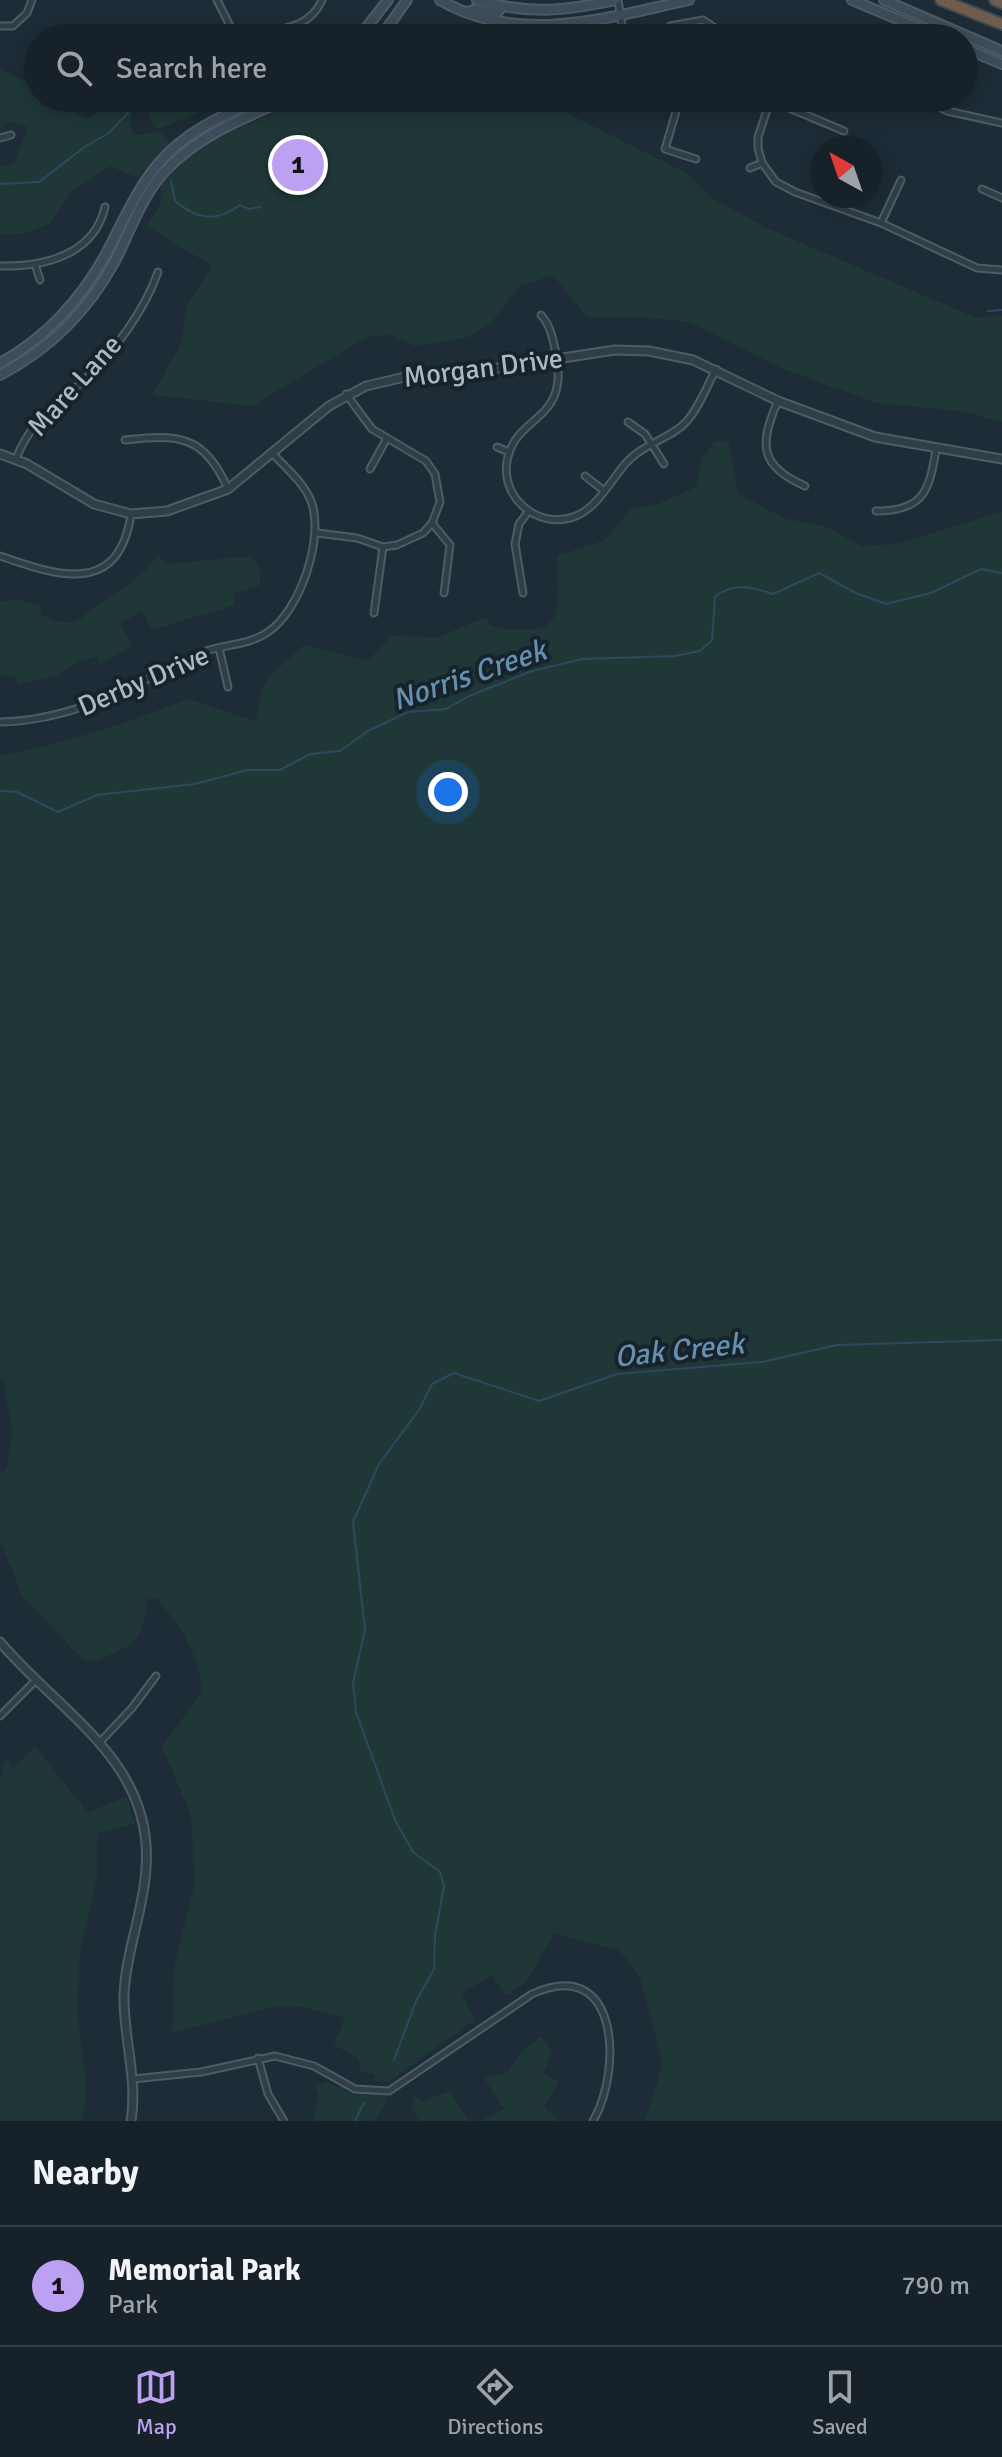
<!DOCTYPE html>
<style>
:root{--surface:#162129;--page:#232e35;--text:#f1f3f6;--muted:#9ea3a8;--line:#353e46;--accent:#bca0f2}
body{margin:0;font-family:Signika,sans-serif;background:var(--page);color:var(--text)}
.compass{position:absolute;left:810px;top:136px;width:72px;height:72px;border-radius:50%;background:var(--surface);box-shadow:0 4px 20px #0003;rotate:320deg}
.you{position:absolute;left:448px;top:792px;width:28px;height:28px;margin:-20px;border:6px solid #fff;border-radius:50%;background:#1a73e8;box-shadow:0 0 0 12px #1a73e833}
.badge{display:grid;place-items:center;width:52px;height:52px;border-radius:50%;background:var(--accent);color:#111;font-size:26px;font-weight:700}
.pin{position:absolute;translate:-50% -50%;border:4px solid #fff;box-shadow:0 2px 8px #0006}
.list{margin:0;padding:0;list-style:none}
h2{display:flex;justify-content:space-between;align-items:center;height:104px;margin:0;padding:0 32px;font-size:34px}
h2 small{font-size:26px;font-weight:400;color:var(--muted)}
.list li{display:grid;grid-template-columns:52px 1fr auto;gap:24px;align-items:center;box-sizing:border-box;height:120px;padding:0 32px;border-top:2px solid var(--line)}
.list b{display:block;font-size:30px;white-space:nowrap}
.list p{margin:0;font-size:26px;white-space:nowrap;color:var(--muted)}
.list em{font-size:26px;font-style:normal;color:var(--muted)}
.icon{flex:none;width:44px;height:44px;fill:none;stroke:currentColor;stroke-width:2;stroke-linecap:round;stroke-linejoin:round}
.map{position:relative;flex:none;width:1002px;height:2121px;overflow:hidden}
.search{position:absolute;background:var(--surface);box-shadow:0 4px 20px #0003;left:24px;right:24px;top:24px;height:88px;display:flex;align-items:center;gap:20px;box-sizing:border-box;padding:0 28px;border-radius:44px;color:var(--muted);font-size:30px}
.sheet{height:224px;background:var(--surface)}
nav{display:flex;justify-content:space-around;align-items:center;box-sizing:border-box;height:112px;border-top:2px solid var(--line);background:var(--surface);font-size:22px;color:var(--muted)}
nav a{display:grid;justify-items:center;gap:4px}
nav .on{color:var(--accent)}
.map>svg:first-child{display:block}
.green{fill:#1f3837}
.lines{fill:none;stroke-linecap:round;stroke-linejoin:round}
.stream{stroke:#2c495f;stroke-width:2}
.minor-casing{stroke:#4e5c66;stroke-width:9}
.tertiary-casing{stroke:#4e5c66;stroke-width:11}
.secondary-casing{stroke:#4e5c66;stroke-width:12}
.motorway-casing{stroke:#3b4952;stroke-width:14}
.minor{stroke:#303e48;stroke-width:5}
.tertiary{stroke:#303e48;stroke-width:7}
.secondary{stroke:#3e4d5b;stroke-width:8}
.motorway{stroke:#6f5c4c;stroke-width:10}
.labels{text-anchor:middle;stroke-width:8;stroke-linejoin:round;paint-order:stroke}
.street-label{font-size:28px;fill:#aab9c5;stroke:#16232c}
.water-label{font-size:30px;font-style:italic;fill:#6690ad;stroke:#16232c}
</style>
<div class="map">
<svg width="1002" height="2121" viewBox="0 0 1002 2121">
<rect width="100%" height="100%" fill="#1d2c37"/>
<g class="green">
<path d="M0 69 38 87V98H54L85 119 131 98V130L136 135 159 131 169 143 138 178 110 166 74 189 50 223 28 233 0 234V167L14 164 28 127 9 121 0 129Z"/>
<path d="M143 98H235L159 129 153 126Z"/>
<path d="M311 98H477L486 110 523 102 553 106 688 174 713 199 771 230 974 317 1002 316V422L961 411 877 403 786 370 690 322 640 317 587 318 553 275 520 286 491 323 469 337 414 346 391 335 367 337 252 406 152 395 182 342 186 306 212 266 147 226 161 202V185C202 135 255 123 311 98Z"/>
<path d="M715 441 729 442 738 493 783 518 827 527 861 546 896 544 1002 512V2121H645L663 2064 640 1977 620 1951 554 1933 526 1983 506 1995 492 1975 462 1993 475 2020 389 2081 375 2082V2074L358 2072 361 2065 356 2057 334 2045 345 2018 303 2007 276 2006 172 2033 175 1963 195 1882 191 1816 162 1746 202 1692C200 1654 180 1627 157 1598L148 1599C142 1630 145 1640 114 1653 102 1658 96 1663 84 1660L23 1598 0 1540V1474L7 1469 12 1431 3 1379H0V755C69 744 125 722 190 699L257 722C261 671 270 679 304 645L368 661 391 636 438 637 487 617 490 626C563 639 560 620 557 556L603 541 631 509 656 505 696 487 702 458Z"/>
<path d="M158 555 166 564 252 556 260 570V585L233 594 234 605 152 630 142 610 120 624 133 646 100 663 97 656 76 663 58 675 18 684 17 677 0 675V601L19 600 42 606 40 614C76 631 75 621 101 603 124 588 141 578 158 555Z"/>
<path d="M35 1746 87 1812 127 1797 135 1824 97 1833V1876L80 1953 77 2010 86 2085 83 2121H0V1782L5 1759 13 1768Z"/>
<path d="M541 2036 552 2052 543 2074 559 2081 544 2107 559 2121H480L504 2109 484 2078 507 2073 519 2054Z"/>
<path d="M327 2081 352 2094 386 2095 385 2105 373 2121H314L319 2093 315 2087Z"/>
<path d="M450 2091 468 2121H419L412 2109 413 2096 423 2101Z"/>
</g>
<g class="lines">
<g class="stream">
<path d="M171 181 175 201C196 219 217 223 240 205L249 209 261 207"/>
<path d="M0 184 39 182 86 146 109 133 137 103"/>
<path d="M988 311 1002 310"/>
<path d="M0 791 17 792 58 812 97 795 195 784 247 770H280L310 754 340 751 368 731 408 712 446 709 469 696 532 671 582 659 675 656 700 651 712 640 715 597C732 582 753 587 773 594L819 573 856 593 886 604 931 593 981 569 1002 573"/>
<path d="M394 2060 416 2001 434 1969 435 1936 444 1886 440 1872 413 1852 395 1820 356 1712 353 1683 365 1630 353 1522 379 1464 419 1410 432 1384 454 1373 539 1401 617 1374 762 1362 837 1345 1002 1340"/>
<path d="M355 2121 364 2103"/>
</g>
<g class="minor-casing">
<g id="minor">
<path d="M217 0 236 38"/>
<path d="M618 0 624 38"/>
<path d="M0 26H13L27 13 32 0"/>
<path d="M243 38C272 28 308 33 322 0"/>
<path d="M663 38 670 26 703 20 730 38"/>
<path d="M576 98H603"/>
<path d="M680 98 665 149 696 159"/>
<path d="M771 98 758 137V148L762 163 776 182 795 192 881 223 977 268 1002 270"/>
<path d="M920 98 947 111 1002 123"/>
<path d="M770 100 844 131"/>
<path d="M0 138 11 135"/>
<path d="M750 168 762 163"/>
<path d="M982 189 1002 198"/>
<path d="M881 223 901 180"/>
<path d="M35 264 40 280"/>
<path d="M0 266C44 267 94 255 105 207"/>
<path d="M541 315C551 326 553 340 556 354 569 419 522 414 509 453 495 494 537 532 576 516 598 507 611 480 626 463 644 443 672 438 686 422 699 408 707 386 716 369"/>
<path d="M778 401C759 444 759 466 805 486"/>
<path d="M628 422 645 434 664 464"/>
<path d="M125 440C179 434 204 435 228 489"/>
<path d="M497 447 509 452"/>
<path d="M16 459C32 418 54 408 84 380 114 352 145 310 158 272"/>
<path d="M370 469 386 440"/>
<path d="M585 476 603 490"/>
<path d="M876 511C923 511 929 492 936 450"/>
<path d="M432 523 450 545 444 593"/>
<path d="M317 533 357 538 383 547 397 545 423 533 432 523 440 502 435 474 426 461 372 429 346 394"/>
<path d="M0 556C55 575 119 598 131 514"/>
<path d="M523 593 515 544 519 524 528 512"/>
<path d="M374 613 383 547"/>
<path d="M219 648 228 687"/>
<path d="M0 722C71 721 132 687 194 656 218 643 245 648 268 632 300 611 325 537 311 501 304 483 286 468 273 454"/>
<path d="M0 1716 36 1680"/>
<path d="M101 1741 132 1708 156 1676"/>
<path d="M258 2058 268 2094 284 2121"/>
<path d="M133 2079 201 2072 275 2056 314 2066 355 2089 389 2091 532 1994C619 1954 623 2069 593 2121"/>
</g>
</g>
<g class="tertiary-casing">
<g id="tertiary">
<path d="M0 454 27 464 94 504 131 514 167 511 228 489 329 406 366 386 405 377 452 375 615 350 649 351 693 360 778 401 875 437 1002 459"/>
<path d="M0 1642C60 1713 154 1762 146 1868 144 1910 126 1950 124 1994 123 2037 138 2078 131 2121"/>
</g>
</g>
<g class="secondary-casing">
<g id="secondary">
<path d="M440 0C520 46 605 18 689 0"/>
<path d="M477 0C530 15 564 11 616 0"/>
<path d="M852 0 942 38"/>
<path d="M884 0 1002 51"/>
<path d="M468 12 476 9 497 13 501 8"/>
<path d="M358 38 388 0"/>
<path d="M380 38 407 0"/>
<path d="M964 48 1002 64"/>
<path d="M0 363C46 338 81 299 106 254 123 222 135 191 159 163 186 131 224 115 262 98"/>
<path d="M0 375C50 349 88 311 115 261 131 230 141 197 165 171 200 134 245 118 290 98"/>
</g>
</g>
<g class="motorway-casing">
<g id="motorway">
<path d="M941 0 1002 24"/>
<path d="M995 0 1002 3"/>
</g>
</g>
<use href="#minor" class="minor"/>
<use href="#tertiary" class="tertiary"/>
<use href="#secondary" class="secondary"/>
<use href="#motorway" class="motorway"/>
</g>
<g class="labels">
<g class="street-label">
<text transform="translate(483 367) rotate(-7)" y="10">Morgan Drive</text>
<text transform="translate(74 385) rotate(-48)" y="10">Mare Lane</text>
<text transform="translate(143 680) rotate(-23)" y="10">Derby Drive</text>
</g>
<g class="water-label">
<text transform="translate(469 675) rotate(-19)" y="10">Norris Creek</text>
<text transform="translate(679 1350) rotate(-6)" y="10">Oak Creek</text>
</g>
</g>
</svg>
<svg class="compass" viewBox="-18 -18 36 36"><path d="M0-13l5 13h-10z" fill="#e53935"/><path d="M0 13l5-13h-10z" fill="#9ea3a8"/></svg>
<div class="you"></div>
<div class="pin badge" style="left:298px;top:165px">1</div>
<div class="search"><svg class="icon" aria-label="search" viewBox="0 0 24 24"><circle cx="10" cy="10" r="6"/><path d="M15 15l6 6"/></svg>Search here</div>
</div>
<section class="sheet">
<h2>Nearby<small></small></h2>
<ul class="list">
<li><span class="badge">1</span><div><b>Memorial Park</b><p>Park</p></div><em>790 m</em></li>
</ul>
</section>
<nav>
<a class="on"><svg class="icon" aria-label="map" viewBox="0 0 24 24"><path d="M3 6l6-2 6 2 6-2v14l-6 2-6-2-6 2zM9 4v14M15 6v14"/></svg>Map</a>
<a><svg class="icon" aria-label="directions" viewBox="0 0 24 24"><path d="M12 3l9 9-9 9-9-9zM9 14v-3h6M13 9l2 2-2 2"/></svg>Directions</a>
<a><svg class="icon" aria-label="saved" viewBox="0 0 24 24"><path d="M7 4h10v16l-5-4-5 4z"/></svg>Saved</a>
</nav>
